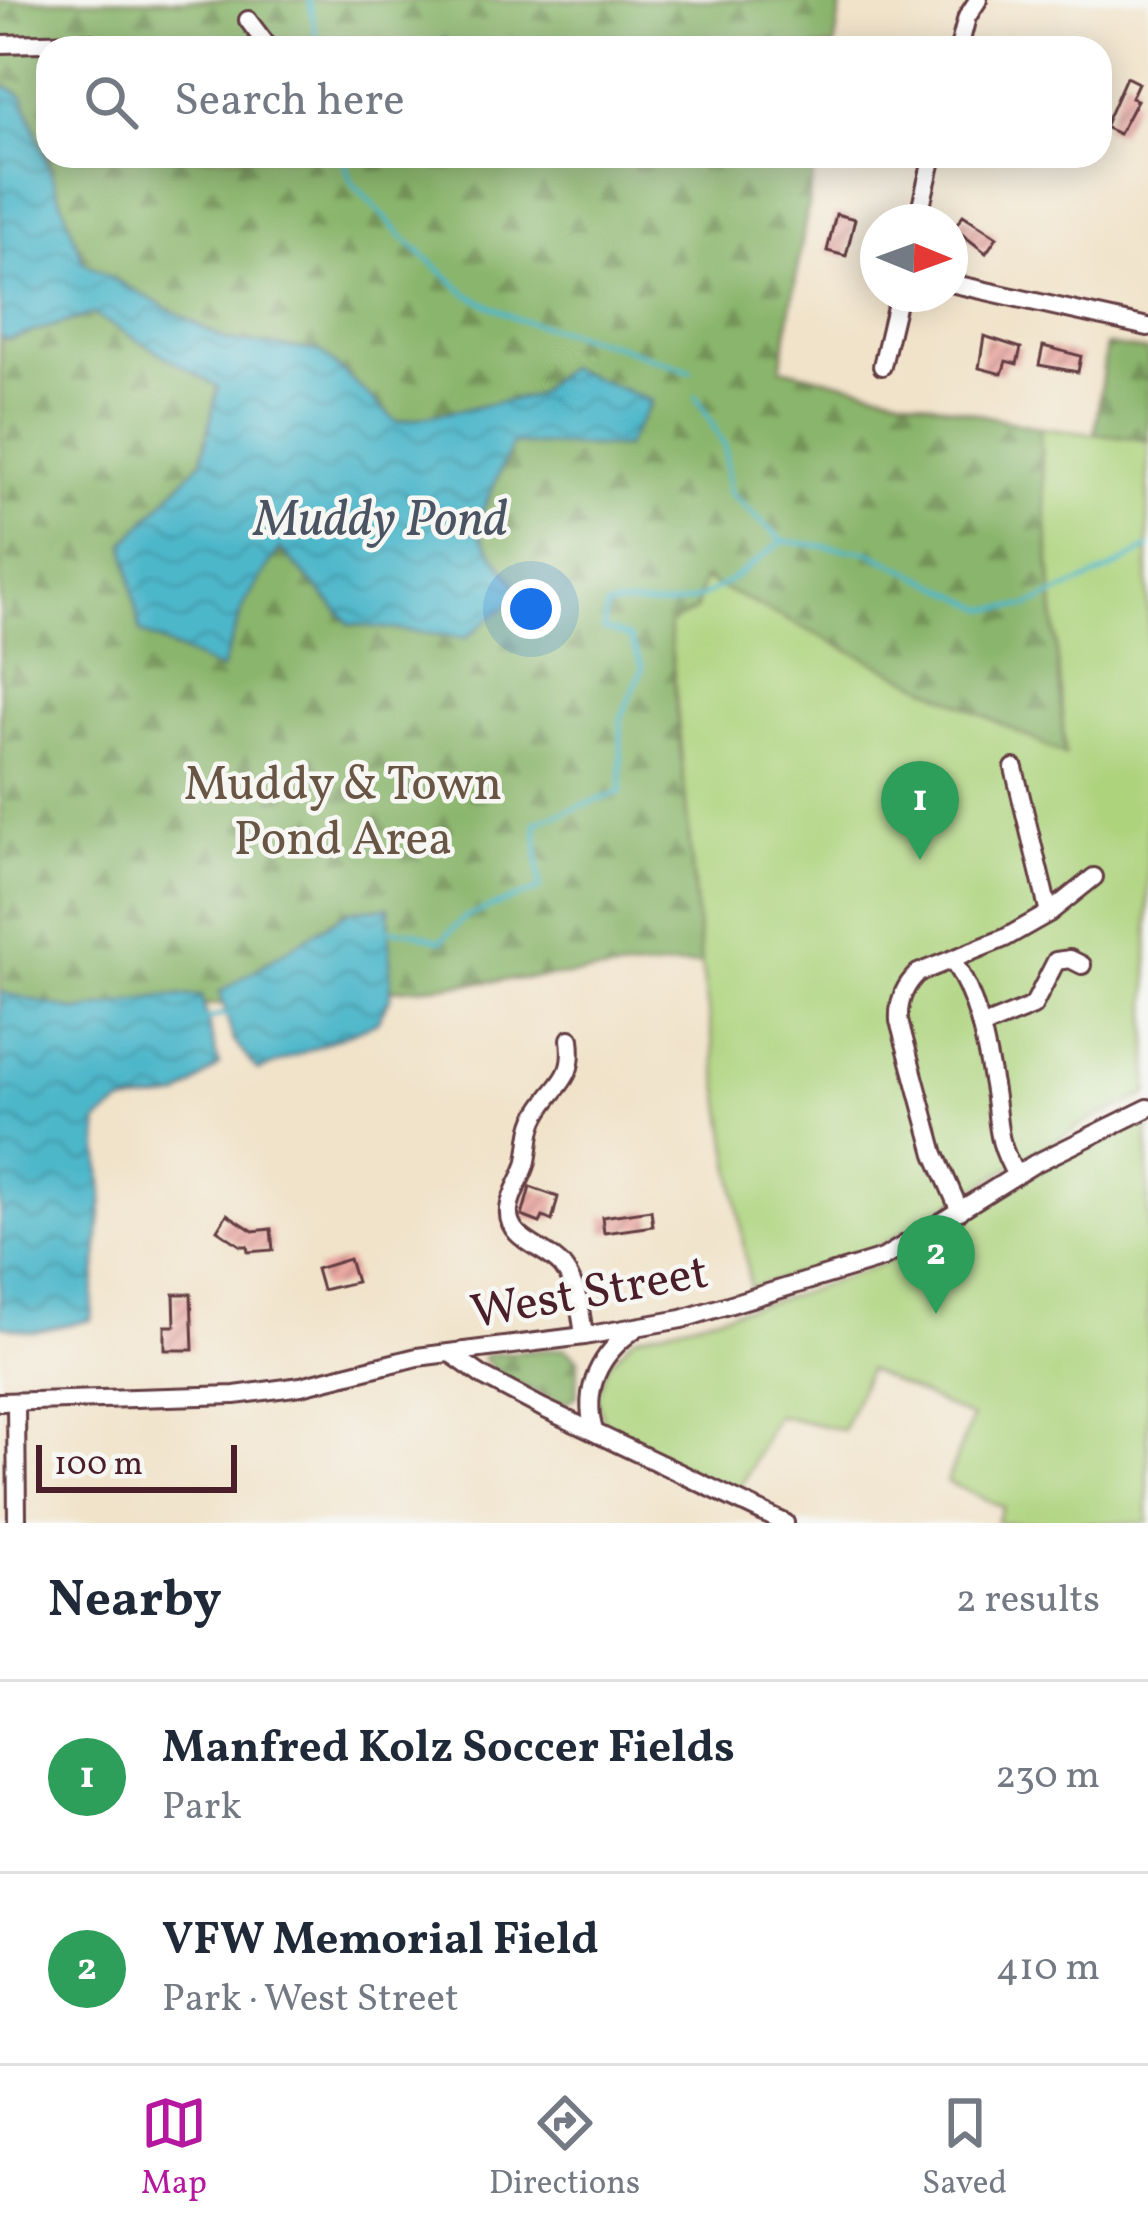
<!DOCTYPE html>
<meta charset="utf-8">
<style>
:root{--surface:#fff;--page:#f2f2f3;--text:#1f2937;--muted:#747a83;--line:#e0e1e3;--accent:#b5179e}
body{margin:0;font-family:Vollkorn,serif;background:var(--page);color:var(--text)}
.compass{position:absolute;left:860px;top:204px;width:108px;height:108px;border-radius:50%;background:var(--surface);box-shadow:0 6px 30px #0003;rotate:91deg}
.scale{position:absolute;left:36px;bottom:30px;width:201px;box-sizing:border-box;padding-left:12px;border:6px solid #4a1f2b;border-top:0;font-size:33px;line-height:42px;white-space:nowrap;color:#4a1f2b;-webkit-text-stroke:9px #f6f6f2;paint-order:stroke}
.you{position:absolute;left:531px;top:609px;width:42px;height:42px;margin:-30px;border:9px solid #fff;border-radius:50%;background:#1a73e8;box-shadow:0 0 0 18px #1a73e833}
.badge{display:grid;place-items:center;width:78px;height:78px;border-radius:50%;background:var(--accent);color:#fff;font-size:39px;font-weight:700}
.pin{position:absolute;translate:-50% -99px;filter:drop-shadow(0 3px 6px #0008)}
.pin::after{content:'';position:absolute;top:63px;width:42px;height:36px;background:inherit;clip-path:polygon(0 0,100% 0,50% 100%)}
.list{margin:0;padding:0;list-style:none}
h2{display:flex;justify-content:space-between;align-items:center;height:156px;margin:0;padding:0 48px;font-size:51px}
h2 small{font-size:39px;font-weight:400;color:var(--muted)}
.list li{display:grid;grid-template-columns:78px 1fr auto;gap:36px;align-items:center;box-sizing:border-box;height:192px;padding:0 48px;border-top:3px solid var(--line)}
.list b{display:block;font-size:45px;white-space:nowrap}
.list p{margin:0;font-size:39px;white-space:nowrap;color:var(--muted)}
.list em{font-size:39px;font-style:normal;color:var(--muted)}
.icon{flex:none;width:66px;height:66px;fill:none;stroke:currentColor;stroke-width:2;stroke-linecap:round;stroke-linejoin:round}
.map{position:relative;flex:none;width:1148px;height:1523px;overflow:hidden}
.search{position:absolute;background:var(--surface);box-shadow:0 6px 30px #0003;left:36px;right:36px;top:36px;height:132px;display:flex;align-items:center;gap:30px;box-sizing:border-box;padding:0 42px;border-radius:36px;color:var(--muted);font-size:45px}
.sheet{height:540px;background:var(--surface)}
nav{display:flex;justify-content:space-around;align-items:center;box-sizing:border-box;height:168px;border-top:3px solid var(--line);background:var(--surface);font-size:33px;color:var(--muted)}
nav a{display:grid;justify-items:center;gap:6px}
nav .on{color:var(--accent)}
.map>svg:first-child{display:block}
.green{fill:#add37d;stroke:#7c7954;stroke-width:3}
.forest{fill:url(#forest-firs);stroke:#6a6a4c;stroke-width:3}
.water{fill:url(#water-waves);stroke:#4c6b7a;stroke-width:3}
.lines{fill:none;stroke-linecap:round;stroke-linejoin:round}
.stream{stroke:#4db7ca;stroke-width:4.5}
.building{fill:url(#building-hatch)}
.minor-casing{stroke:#633c43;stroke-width:22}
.minor{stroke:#fff;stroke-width:16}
.labels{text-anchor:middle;stroke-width:9;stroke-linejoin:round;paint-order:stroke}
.park-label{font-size:48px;fill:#685544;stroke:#f6f6f2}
.street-label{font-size:48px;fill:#4a1f2b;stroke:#f6f6f2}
.water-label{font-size:51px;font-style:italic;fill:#4b5463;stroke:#f6f6f2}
</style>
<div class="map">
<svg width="1148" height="1523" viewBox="0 0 1148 1523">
<defs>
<pattern id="forest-firs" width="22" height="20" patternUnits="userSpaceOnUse" patternTransform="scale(3)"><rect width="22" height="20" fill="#8ab56c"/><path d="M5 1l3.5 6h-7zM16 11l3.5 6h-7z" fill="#739359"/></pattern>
<pattern id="water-waves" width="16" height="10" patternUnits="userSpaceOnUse" patternTransform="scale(3)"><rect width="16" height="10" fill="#4db7ca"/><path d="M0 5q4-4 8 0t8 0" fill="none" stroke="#4294a4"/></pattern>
<pattern id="building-hatch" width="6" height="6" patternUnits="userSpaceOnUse" patternTransform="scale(3)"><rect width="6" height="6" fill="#e9a7a1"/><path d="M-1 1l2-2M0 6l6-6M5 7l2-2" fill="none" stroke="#bf8783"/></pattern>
</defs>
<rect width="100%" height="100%" fill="#f6f6f2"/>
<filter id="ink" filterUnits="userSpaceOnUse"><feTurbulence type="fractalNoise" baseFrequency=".00833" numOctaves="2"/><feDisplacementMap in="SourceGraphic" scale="24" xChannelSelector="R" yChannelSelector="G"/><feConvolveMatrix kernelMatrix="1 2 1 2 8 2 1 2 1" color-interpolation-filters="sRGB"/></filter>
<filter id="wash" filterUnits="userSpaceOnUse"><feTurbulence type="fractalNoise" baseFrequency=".004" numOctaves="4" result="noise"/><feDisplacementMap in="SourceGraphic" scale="48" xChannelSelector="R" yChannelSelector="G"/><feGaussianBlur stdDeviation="2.7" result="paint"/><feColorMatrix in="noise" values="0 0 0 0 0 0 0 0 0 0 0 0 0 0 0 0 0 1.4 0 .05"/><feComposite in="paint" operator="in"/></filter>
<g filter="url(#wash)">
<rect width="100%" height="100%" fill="#f1e3ca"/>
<g class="green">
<path d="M1039 428 1148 440V1094L1087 1122 868 1252 750 1288 701 964 668 624 696 610 703 579 1065 753Z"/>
<path d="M1148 1115V1523H996L1003 1507 947 1482 972 1418 868 1370 843 1430 776 1415 738 1493 605 1430 597 1397 607 1365 634 1337 795 1295 888 1262 1069 1152Z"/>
</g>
<g class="forest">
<path d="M0 0H842L834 48H48V156H816L781 368 1039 428 1065 755 703 579 696 610 669 624 701 964 27 1020 0 1040V337L9 339 93 314 218 386 202 460 125 543 220 669 245 603 280 547 350 624 475 528 512 444 625 447 533 396 397 422 320 351 226 340 84 263 23 96 0 82Z"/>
<path d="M1106 345 1148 351V440L1095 434Z"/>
<path d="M565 1348 578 1359 577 1396 564 1404 504 1378 483 1359 485 1355Z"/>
</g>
<g class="water">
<path d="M0 82 23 96 84 263 226 340 320 351 397 422 533 396 566 367 652 401 625 447 512 444 475 528 521 593 466 638 350 624 280 548 245 603 221 670 140 632 125 543 202 460 218 387 93 314 9 339 0 337Z"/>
<path d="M389 907 391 996 377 1022 258 1071 233 1040 220 992 349 911Z"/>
<path d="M0 992 78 1011 163 996H201L219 1065 179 1097 121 1104 97 1123 103 1194 91 1320 32 1332 0 1325Z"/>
</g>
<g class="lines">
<g class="stream">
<path d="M309 0 319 48"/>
<path d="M342 156 351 181 404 238 467 294 516 319 612 344 691 371"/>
<path d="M696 396 725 447 728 492 783 541 869 552 987 609 1028 606 1108 571 1148 548"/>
<path d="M384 930 411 931 441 941 465 917 540 889 536 822 621 792V718L643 668 630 638 603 629 606 608C628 601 642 607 664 606 711 603 747 567 783 541"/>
<path d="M204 1020 228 1013"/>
</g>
</g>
<g id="blocks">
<g class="building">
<path d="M1126 77 1138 83 1131 98 1137 100 1119 134 1104 127Z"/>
<path d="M836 214 855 219 846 256 827 251Z"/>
<path d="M963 215 997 237 986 253 954 228Z"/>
<path d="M984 336 1021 348 1017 364 1006 361 1002 374 979 368Z"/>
<path d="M1043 346 1081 356 1078 372 1039 365Z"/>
<path d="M530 1187 558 1197 552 1221 543 1217 540 1223 522 1216Z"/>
<path d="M651 1210 653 1226 604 1233 602 1217Z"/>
<path d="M227 1214 253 1231 271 1229 273 1250 248 1252 247 1246H241L217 1230Z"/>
<path d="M349 1259 356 1282 322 1290 316 1269Z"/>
<path d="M174 1294H191L193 1350H165V1326H175Z"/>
</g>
</g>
</g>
<g filter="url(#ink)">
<use href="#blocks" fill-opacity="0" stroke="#633c43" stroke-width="3"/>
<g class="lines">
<g class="minor-casing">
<g id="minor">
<path d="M248 20 269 48"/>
<path d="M0 44 84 42 119 48"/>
<path d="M959 48 967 17 978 0"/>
<path d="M917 222 933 156"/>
<path d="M950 283 1148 327"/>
<path d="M882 366 899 294"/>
<path d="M1049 913 1094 877"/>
<path d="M952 960C977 996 985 1041 993 1085 1000 1124 994 1137 1016 1175"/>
<path d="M981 1027 1033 1006 1056 961 1070 959 1082 965"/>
<path d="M570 1039C575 1080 558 1081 539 1112 528 1129 531 1147 526 1165 521 1180 511 1193 509 1209 506 1241 545 1246 562 1266 578 1286 581 1312 584 1336"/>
<path d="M960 1211 935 1154 899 1021C898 1003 904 986 918 973L1005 938 1049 913 1014 768"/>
<path d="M450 1353 484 1377 543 1408 785 1523"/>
<path d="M0 1402 235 1395 301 1386 417 1357 584 1336 682 1319 883 1258 1034 1164 1148 1108"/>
<path d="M16 1402 17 1523"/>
<path d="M594 1431C582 1388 600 1354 635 1329"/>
</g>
</g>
<use href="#minor" class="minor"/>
</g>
</g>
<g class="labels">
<g class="park-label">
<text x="343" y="799">Muddy &amp; Town<tspan x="343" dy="55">Pond Area</tspan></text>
</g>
<g class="street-label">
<text transform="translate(589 1290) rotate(-10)" y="17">West Street</text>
</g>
<g class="water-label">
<text x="381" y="535">Muddy Pond</text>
</g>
</g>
</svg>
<svg class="compass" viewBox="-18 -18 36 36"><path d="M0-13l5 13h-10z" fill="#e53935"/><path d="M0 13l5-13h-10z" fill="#747a83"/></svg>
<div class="scale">100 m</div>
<div class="you"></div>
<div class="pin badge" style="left:920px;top:860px;background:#2e9e5b">1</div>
<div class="pin badge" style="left:936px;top:1314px;background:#2e9e5b">2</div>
<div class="search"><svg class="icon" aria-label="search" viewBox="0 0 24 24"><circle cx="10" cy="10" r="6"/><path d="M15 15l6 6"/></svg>Search here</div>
</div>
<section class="sheet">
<h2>Nearby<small>2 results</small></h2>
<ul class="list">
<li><span class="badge" style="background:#2e9e5b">1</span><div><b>Manfred Kolz Soccer Fields</b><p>Park</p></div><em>230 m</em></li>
<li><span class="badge" style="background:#2e9e5b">2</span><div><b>VFW Memorial Field</b><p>Park · West Street</p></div><em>410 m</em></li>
</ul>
</section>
<nav>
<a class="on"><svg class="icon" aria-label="map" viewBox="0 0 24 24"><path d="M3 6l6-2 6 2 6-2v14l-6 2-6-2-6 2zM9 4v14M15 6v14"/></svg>Map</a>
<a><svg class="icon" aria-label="directions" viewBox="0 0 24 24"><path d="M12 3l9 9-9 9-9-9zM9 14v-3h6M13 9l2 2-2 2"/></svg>Directions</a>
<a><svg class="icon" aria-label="saved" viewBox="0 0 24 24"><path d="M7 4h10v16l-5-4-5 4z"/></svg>Saved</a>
</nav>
